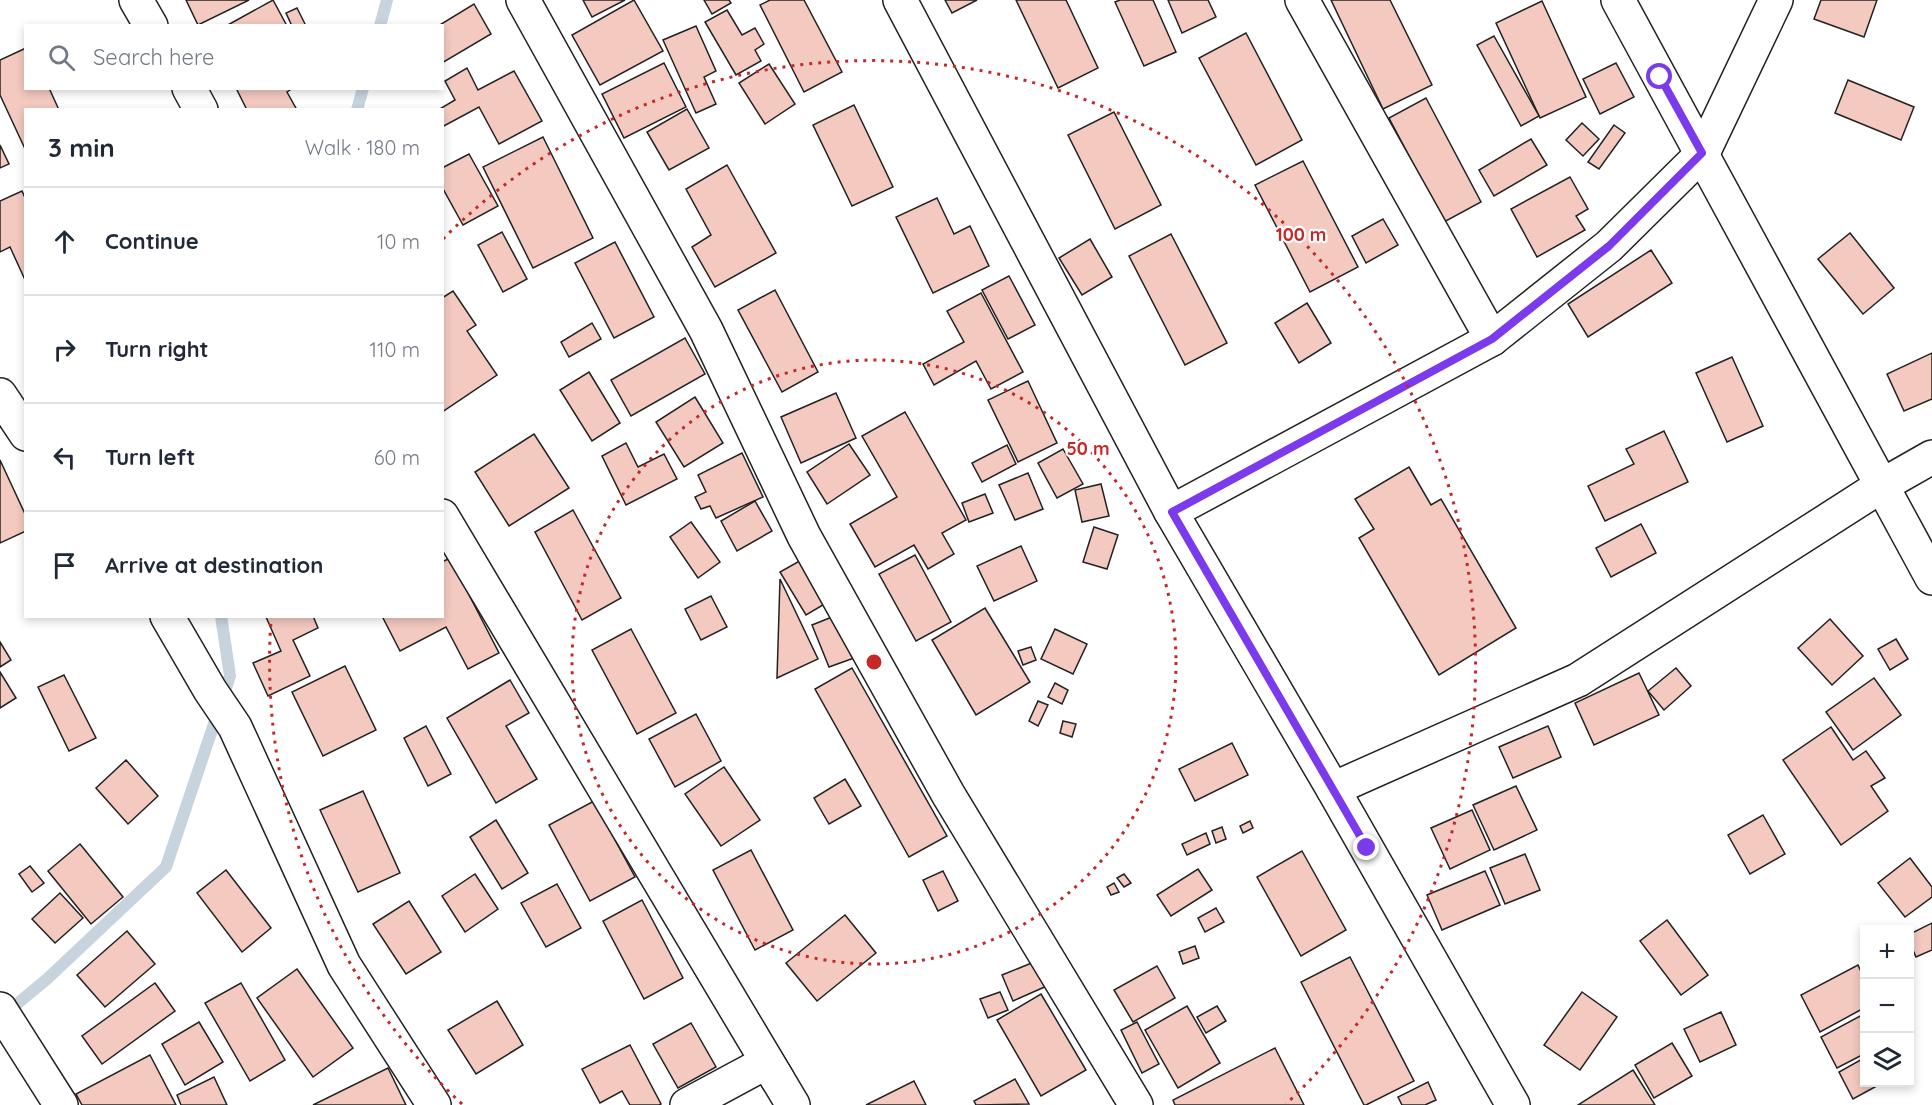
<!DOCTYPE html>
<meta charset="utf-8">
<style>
:root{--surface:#fff;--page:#f6f6f7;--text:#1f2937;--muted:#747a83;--line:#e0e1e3}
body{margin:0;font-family:Quicksand,sans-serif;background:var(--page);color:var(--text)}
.controls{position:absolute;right:18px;bottom:18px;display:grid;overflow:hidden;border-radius:0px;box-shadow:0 3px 9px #0003}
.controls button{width:54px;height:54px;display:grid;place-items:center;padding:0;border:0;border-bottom:2px solid var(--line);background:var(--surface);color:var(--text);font:30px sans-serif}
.stop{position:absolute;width:18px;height:18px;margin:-14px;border:4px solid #7c3aed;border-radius:50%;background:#fff}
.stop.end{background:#7c3aed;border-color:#fff;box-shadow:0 2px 6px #0008}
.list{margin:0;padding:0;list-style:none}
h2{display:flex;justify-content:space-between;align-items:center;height:78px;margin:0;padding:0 24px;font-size:26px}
h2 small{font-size:20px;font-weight:400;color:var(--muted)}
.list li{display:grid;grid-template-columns:39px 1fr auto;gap:18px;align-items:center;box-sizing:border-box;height:108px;padding:0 24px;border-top:2px solid var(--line)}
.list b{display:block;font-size:22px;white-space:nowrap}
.list em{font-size:20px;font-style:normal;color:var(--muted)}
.icon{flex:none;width:33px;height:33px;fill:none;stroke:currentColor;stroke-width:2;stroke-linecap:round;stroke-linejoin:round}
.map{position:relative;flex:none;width:1932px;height:1105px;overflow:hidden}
.search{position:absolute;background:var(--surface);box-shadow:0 3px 9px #0003;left:24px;top:24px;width:420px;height:66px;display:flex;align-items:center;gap:15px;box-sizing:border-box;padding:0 21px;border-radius:0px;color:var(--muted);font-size:22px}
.panel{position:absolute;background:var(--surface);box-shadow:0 3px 9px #0003;left:24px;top:108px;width:420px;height:510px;border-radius:0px}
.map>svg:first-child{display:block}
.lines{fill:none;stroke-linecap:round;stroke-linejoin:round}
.stream{stroke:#c7d3dd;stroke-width:12}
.building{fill:#f3c9c0;stroke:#222;stroke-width:1.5}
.minor-casing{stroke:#222;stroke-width:36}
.minor{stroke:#fff;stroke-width:33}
.route{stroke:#7c3aed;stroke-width:8}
.ring{fill:none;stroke:#c62828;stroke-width:3;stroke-dasharray:3 6}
.centre{fill:#c62828;stroke:#fff;stroke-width:3}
.ring-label{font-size:18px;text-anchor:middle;font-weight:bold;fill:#c62828;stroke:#fff;stroke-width:4.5;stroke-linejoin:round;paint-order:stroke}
</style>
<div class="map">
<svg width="1932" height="1105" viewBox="0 0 1932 1105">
<rect width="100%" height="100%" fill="#fff"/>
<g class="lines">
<g class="stream">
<path d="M380 26 387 0"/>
<path d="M357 110 363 88"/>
<path d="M6 1013 47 979 166 867 230 676 221 616"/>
</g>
</g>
<g class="building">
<path d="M186 0H249L198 25Z"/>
<path d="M273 0 287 26H226Z"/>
<path d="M583 0H625L592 17Z"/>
<path d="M634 0 663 51 600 85 572 35Z"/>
<path d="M704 0H729L731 3 712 14Z"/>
<path d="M770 0H804L842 72 804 92 760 5Z"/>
<path d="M945 0H977L952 13Z"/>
<path d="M1016 0H1066L1098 68 1058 88Z"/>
<path d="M1120 0H1153L1176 52 1144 66 1115 2Z"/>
<path d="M1168 0H1208L1216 17 1182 33Z"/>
<path d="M1331 0H1390L1432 85 1383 109Z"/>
<path d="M1821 0H1877L1864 37 1814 19Z"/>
<path d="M1542 1 1586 97 1540 118 1496 23Z"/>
<path d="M474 4 491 34 442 63V26H438Z"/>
<path d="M297 8 306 26H292L286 13Z"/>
<path d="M727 10 742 35 755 28 764 44 755 50 761 61 736 75 705 22Z"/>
<path d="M696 26 716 71 704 77 716 104 696 113 663 40Z"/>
<path d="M1246 33 1302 140 1256 165 1199 58Z"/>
<path d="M1494 36 1539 116 1521 126 1477 45Z"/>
<path d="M26 48V88H49L59 110H26V151L0 95V60Z"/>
<path d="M664 63 686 107 624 138 602 94Z"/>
<path d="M1616 63 1634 97 1600 114 1583 79Z"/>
<path d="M769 64 795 104 765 124 739 83Z"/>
<path d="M467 68 478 90 514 71 542 121 499 144 479 107 442 127V110H438L455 100 445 81Z"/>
<path d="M1848 80 1914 107 1901 140 1835 113Z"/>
<path d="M236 88H293L287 92 297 110H247Z"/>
<path d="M1426 98 1481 202 1444 222 1389 118Z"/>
<path d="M854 105 893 187 852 206 813 125Z"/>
<path d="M687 109 709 148 669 170 647 132Z"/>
<path d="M1114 112 1161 205 1115 229 1068 135Z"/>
<path d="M1582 123 1599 139 1583 156 1566 140Z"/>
<path d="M1614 125 1625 133 1599 169 1588 162Z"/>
<path d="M543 137 593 238 533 268 483 167Z"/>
<path d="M1531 139 1547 165 1494 196 1479 170Z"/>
<path d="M0 145 9 164 0 168Z"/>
<path d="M469 154 498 206 463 225 442 187V168Z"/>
<path d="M1303 161 1358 267 1310 292 1255 185Z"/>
<path d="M727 165 776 253 715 287 692 247 711 235 686 189Z"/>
<path d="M1570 177 1588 209 1576 216 1585 230 1537 257 1511 209Z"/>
<path d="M22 191 26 200V282L10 247 0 252V201Z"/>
<path d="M937 198 954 234 970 226 989 266 933 293 896 217Z"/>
<path d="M1383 219 1398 245 1366 263 1352 236Z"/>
<path d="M502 232 527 279 503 292 478 245Z"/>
<path d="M1850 233 1894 288 1863 314 1818 259Z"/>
<path d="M1171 234 1227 343 1185 365 1129 256Z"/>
<path d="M1090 239 1112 277 1082 295 1059 258Z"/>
<path d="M615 242 654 317 614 338 575 263Z"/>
<path d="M1651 250 1672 283 1588 337 1568 304Z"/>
<path d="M1009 276 1035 325 1008 339 982 290Z"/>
<path d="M775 290 818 372 782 392 738 310Z"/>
<path d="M453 291 476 325 467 331 497 375 442 412V298Z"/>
<path d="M981 293 1023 372 991 389 976 361 934 385 923 364 964 342 947 311Z"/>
<path d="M1307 303 1331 343 1299 363 1275 323Z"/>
<path d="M592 323 601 339 569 357 561 342Z"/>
<path d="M685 338 705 374 631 416 611 380Z"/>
<path d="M1932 353V399L1904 411 1887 374Z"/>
<path d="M1732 357 1763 426 1727 442 1696 373Z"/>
<path d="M589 372 620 423 592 441 560 390Z"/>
<path d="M1028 381 1057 443 1018 462 988 400Z"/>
<path d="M836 393 856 438 801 463 781 417Z"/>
<path d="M695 397 723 443 684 467 656 422Z"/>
<path d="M905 412 966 520 942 533 954 554 928 569 914 545 875 567 850 524 897 497 862 436Z"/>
<path d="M1664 431 1688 482 1605 521 1588 486 1634 464 1626 449Z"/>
<path d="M534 434 569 488 509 526 475 472Z"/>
<path d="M626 443 638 467 664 454 677 479 626 505 602 456Z"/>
<path d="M849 444 870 475 827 504 807 472Z"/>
<path d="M1007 445 1016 464 982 482 972 463Z"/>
<path d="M1063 449 1083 484 1057 498 1038 463Z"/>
<path d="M742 453 763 497 716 518 710 506 701 509 695 497 706 492 698 475Z"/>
<path d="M0 460 26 516V531L0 543Z"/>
<path d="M1409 467 1431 505 1441 499 1516 628 1439 675 1359 538 1374 529 1355 499Z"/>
<path d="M1028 473 1043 509 1015 520 999 485Z"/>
<path d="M1101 484 1109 516 1082 522 1075 490Z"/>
<path d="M985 494 993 513 969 522 962 503Z"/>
<path d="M755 501 772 531 737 551 721 521Z"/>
<path d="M573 510 621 598 582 620 535 532Z"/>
<path d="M691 522 720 562 698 578 670 537Z"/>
<path d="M1641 524 1656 553 1611 577 1596 548Z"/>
<path d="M1094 527 1118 535 1107 569 1083 562Z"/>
<path d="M1021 546 1037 581 994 601 977 566Z"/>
<path d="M915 555 951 622 916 641 879 574Z"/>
<path d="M450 558 499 653 468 669 446 627 400 651 382 616H442V562Z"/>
<path d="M803 559 828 602 806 615 780 572Z"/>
<path d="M780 579 818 659 777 678Z"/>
<path d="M711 596 727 627 701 640 685 609Z"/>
<path d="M985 608 1030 682 976 715 932 640Z"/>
<path d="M837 615 854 658 829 667 812 625Z"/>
<path d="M313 616 318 628 293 640 310 676 268 696 253 663 281 651 266 617Z"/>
<path d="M1830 619 1863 656 1832 685 1798 648Z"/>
<path d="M631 629 676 713 637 734 592 650Z"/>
<path d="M1055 629 1087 644 1073 674 1041 659Z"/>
<path d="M1896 639 1908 659 1890 670 1878 649Z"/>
<path d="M0 642 11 660 0 667Z"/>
<path d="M1031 647 1036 660 1023 665 1018 651Z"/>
<path d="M345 666 376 730 323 756 292 692Z"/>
<path d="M852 668 947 836 909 857 815 689Z"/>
<path d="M1676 668 1691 686 1664 710 1648 691Z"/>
<path d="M0 672 16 698 0 708Z"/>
<path d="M1639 673 1659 715 1594 745 1575 703Z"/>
<path d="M64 675 96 738 69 751 38 687Z"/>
<path d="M1874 678 1901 715 1853 750 1826 712Z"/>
<path d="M510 680 529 713 506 726 537 779 496 803 447 718Z"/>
<path d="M1055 683 1068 690 1062 704 1048 697Z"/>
<path d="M1038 701 1048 705 1038 726 1029 721Z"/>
<path d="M696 714 721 761 675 787 649 739Z"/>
<path d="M1063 721 1076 724 1072 737 1060 733Z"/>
<path d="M426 726 451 774 428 786 404 738Z"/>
<path d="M1548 726 1561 757 1513 778 1499 747Z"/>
<path d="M1831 727 1853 760 1866 751 1885 778 1871 786 1888 811 1841 845 1783 760Z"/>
<path d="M1232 743 1248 775 1195 801 1179 769Z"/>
<path d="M126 760 158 796 128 824 96 788Z"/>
<path d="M724 767 760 820 721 846 685 794Z"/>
<path d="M845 779 861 806 829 824 814 798Z"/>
<path d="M1516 786 1537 830 1494 850 1473 805Z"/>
<path d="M363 791 400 873 358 892 320 810Z"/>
<path d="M594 801 635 877 590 901 549 825Z"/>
<path d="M1472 810 1490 850 1450 869 1431 828Z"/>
<path d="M1763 815 1785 854 1750 874 1728 835Z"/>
<path d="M496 820 528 873 502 889 470 837Z"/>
<path d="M1250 821 1253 828 1243 833 1240 826Z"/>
<path d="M1222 827 1226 839 1216 843 1212 831Z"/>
<path d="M1206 833 1210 844 1187 855 1182 844Z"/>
<path d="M80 844 123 897 91 924 48 871Z"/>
<path d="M751 850 793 930 755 950 713 870Z"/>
<path d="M1302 851 1346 930 1301 956 1257 877Z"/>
<path d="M1525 854 1540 890 1505 904 1490 868Z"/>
<path d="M1910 858 1932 887V897L1905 917 1878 883Z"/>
<path d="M30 866 44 883 32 892 19 874Z"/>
<path d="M1198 869 1212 890 1171 916 1157 895Z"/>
<path d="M226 870 271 928 242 952 197 893Z"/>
<path d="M943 871 958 901 938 911 923 880Z"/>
<path d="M1485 871 1500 905 1442 930 1427 895Z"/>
<path d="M475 874 498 909 465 932 442 896Z"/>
<path d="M1124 874 1131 883 1124 887 1117 878Z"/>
<path d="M1114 883 1119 892 1111 895 1107 887Z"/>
<path d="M557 884 581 928 546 947 521 903Z"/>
<path d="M60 893 83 918 55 943 32 919Z"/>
<path d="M642 900 683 978 644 999 603 921Z"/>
<path d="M409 901 441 952 406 974 373 924Z"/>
<path d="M1216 908 1224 922 1205 932 1198 918Z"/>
<path d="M845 915 876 953 817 1001 786 963Z"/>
<path d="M1667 920 1708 975 1681 995 1640 941Z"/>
<path d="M1932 923V950L1916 957 1910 943V934Z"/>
<path d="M127 931 155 964 105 1007 77 975Z"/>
<path d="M1195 946 1199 958 1183 964 1179 952Z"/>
<path d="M1350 957 1414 1081 1366 1105H1364L1301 982Z"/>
<path d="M1039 960 1049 985 1013 1001 1002 975Z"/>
<path d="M1858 965 1864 978V1008L1820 1032 1801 995Z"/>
<path d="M1157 966 1175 998 1133 1022 1114 990Z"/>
<path d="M297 969 353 1048 313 1077 257 998Z"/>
<path d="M155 983 175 1011 102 1064 82 1036Z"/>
<path d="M241 983 285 1060 250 1081 205 1003Z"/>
<path d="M1000 992 1008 1010 988 1018 980 999Z"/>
<path d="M1582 992 1617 1017 1580 1070 1544 1045Z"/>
<path d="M1041 994 1086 1070 1041 1096 997 1020Z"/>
<path d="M497 1001 523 1045 476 1074 448 1030Z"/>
<path d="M1187 1006 1220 1063 1178 1088 1145 1030Z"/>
<path d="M1217 1006 1226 1021 1206 1033 1197 1017Z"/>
<path d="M1721 1012 1736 1045 1700 1062 1684 1029Z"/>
<path d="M1864 1014V1054L1837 1068 1821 1037Z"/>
<path d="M199 1022 223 1062 185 1085 162 1044Z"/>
<path d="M1137 1022 1159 1064 1142 1073 1121 1030Z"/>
<path d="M691 1023 716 1067 678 1088 653 1044Z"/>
<path d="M1672 1043 1692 1076 1654 1098 1635 1065Z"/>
<path d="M630 1045 661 1104 659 1105H630L622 1091 600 1103 582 1069Z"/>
<path d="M1275 1048 1304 1105H1175L1173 1100Z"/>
<path d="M150 1055 176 1105H82L76 1094Z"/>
<path d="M1864 1058V1082H1884L1853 1099 1839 1072Z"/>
<path d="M388 1068 406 1105H313Z"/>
<path d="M1633 1070 1655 1105H1578Z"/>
<path d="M214 1077 227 1105H181L177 1095Z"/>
<path d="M1015 1079 1029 1104 976 1105 974 1101Z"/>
<path d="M914 1081 926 1105H866Z"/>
<path d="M1428 1082 1436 1100 1425 1105H1402L1398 1097Z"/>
</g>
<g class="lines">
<g class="minor-casing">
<g id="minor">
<path d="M136 0 151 26"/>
<path d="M523 0 706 330 804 536 948 794 1136 1105"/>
<path d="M900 0 1171 512 1333 789 1513 1105"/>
<path d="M1302 0 1492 339"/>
<path d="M1618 0 1932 578"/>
<path d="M189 88 201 110"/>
<path d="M0 395 26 434"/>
<path d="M1171 512 1492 339 1609 246 1703 153 1776 0"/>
<path d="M442 516 793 1105"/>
<path d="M167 616 210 690 235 727 344 965 434 1105"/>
<path d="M1333 789 1578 680 1881 486 1932 457"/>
<path d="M0 1009 61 1105"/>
<path d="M687 1105 767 1062 778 1080"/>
</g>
</g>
<use href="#minor" class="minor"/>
</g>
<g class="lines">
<path class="route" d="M1367 848 1172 512 1492 339 1609 246 1702 153 1660 77"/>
</g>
<g class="ring">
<circle cx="874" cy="662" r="302"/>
<path d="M462 1104A604 604 0 0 1 271 620M443 239A604 604 0 1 1 1286 1104"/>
</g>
<circle cx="874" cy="662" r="9" class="centre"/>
<g class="ring-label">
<text x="1301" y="241">100 m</text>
<text x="1088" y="455">50 m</text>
</g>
</svg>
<div class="controls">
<button>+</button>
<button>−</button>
<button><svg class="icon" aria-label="layers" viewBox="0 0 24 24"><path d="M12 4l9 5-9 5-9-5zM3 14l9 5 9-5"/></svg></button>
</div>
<div class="stop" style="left:1660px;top:77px"></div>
<div class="stop end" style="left:1367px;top:848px"></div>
<div class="search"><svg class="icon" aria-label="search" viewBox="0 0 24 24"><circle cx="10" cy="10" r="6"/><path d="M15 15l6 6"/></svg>Search here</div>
<section class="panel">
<h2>3 min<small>Walk · 180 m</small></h2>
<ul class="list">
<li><svg class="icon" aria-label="ahead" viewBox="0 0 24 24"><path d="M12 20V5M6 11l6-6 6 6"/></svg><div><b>Continue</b></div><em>10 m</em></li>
<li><svg class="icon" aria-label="right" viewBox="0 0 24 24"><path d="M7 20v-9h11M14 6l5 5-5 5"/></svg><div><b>Turn right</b></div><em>110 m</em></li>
<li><svg class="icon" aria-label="left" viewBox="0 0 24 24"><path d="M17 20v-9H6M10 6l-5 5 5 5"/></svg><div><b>Turn left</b></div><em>60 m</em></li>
<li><svg class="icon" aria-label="arrive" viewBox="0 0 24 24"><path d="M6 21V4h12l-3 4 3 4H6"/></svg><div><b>Arrive at destination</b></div></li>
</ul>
</section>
</div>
